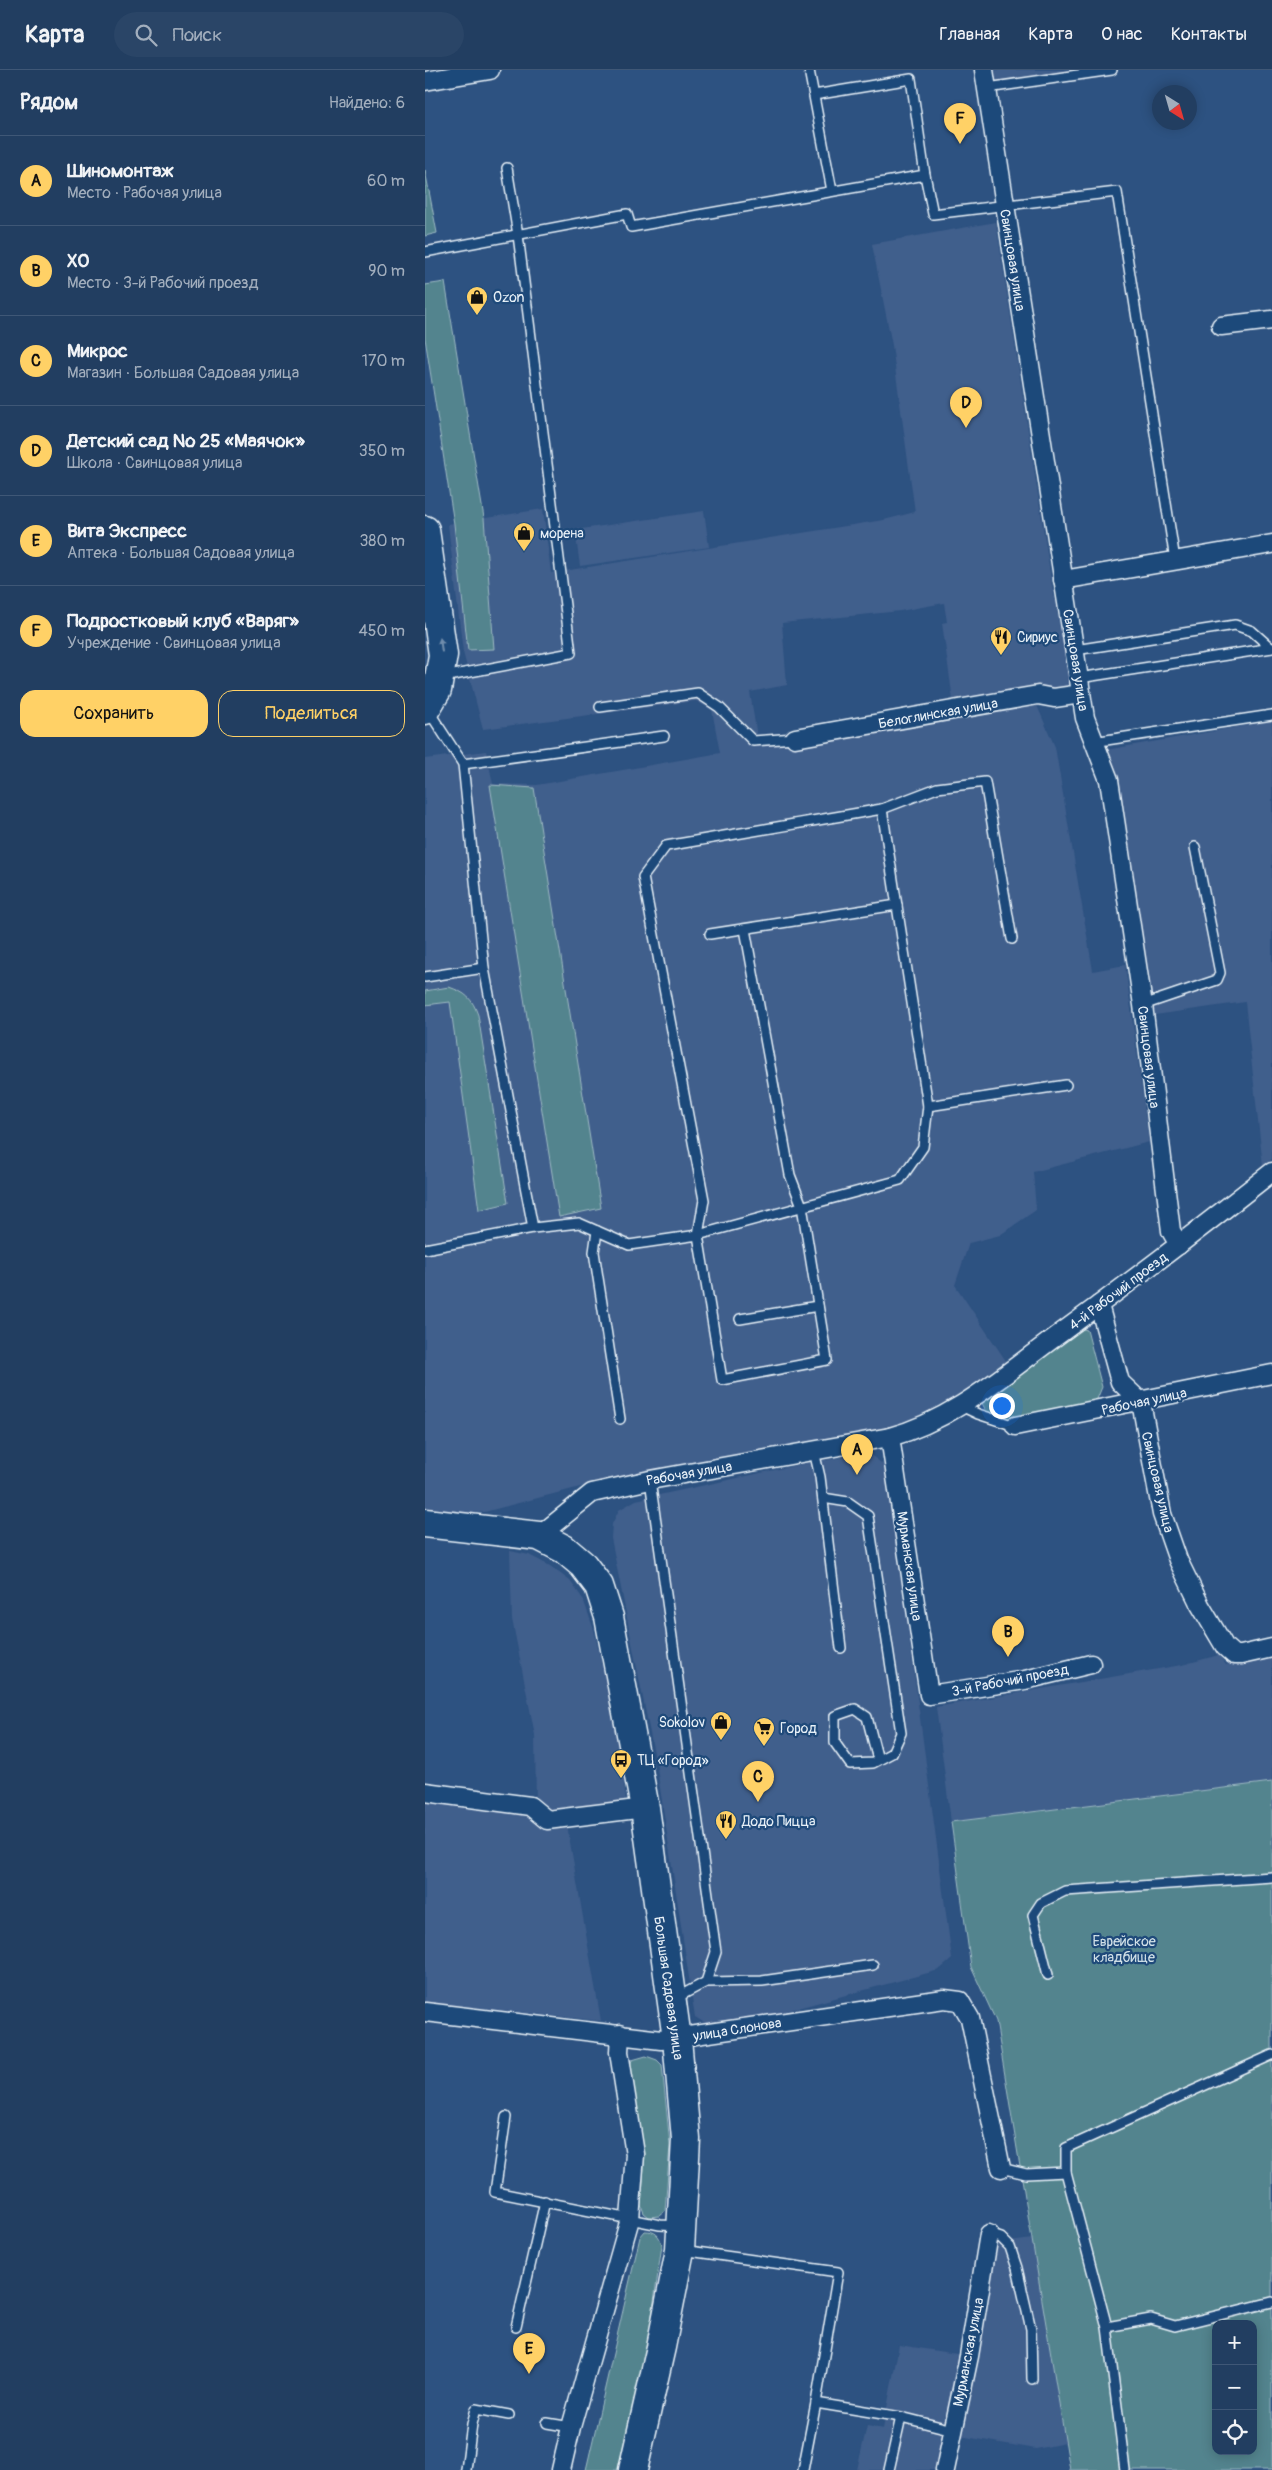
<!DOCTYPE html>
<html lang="ru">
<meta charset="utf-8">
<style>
:root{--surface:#223e61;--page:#2a4567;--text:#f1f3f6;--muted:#a2aebd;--line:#3f5776;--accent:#ffd166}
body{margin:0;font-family:Pangolin,sans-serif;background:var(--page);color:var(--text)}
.controls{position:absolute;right:15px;bottom:15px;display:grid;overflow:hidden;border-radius:10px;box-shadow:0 2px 12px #0003}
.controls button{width:45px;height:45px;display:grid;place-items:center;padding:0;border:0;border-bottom:1px solid var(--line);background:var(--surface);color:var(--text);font:25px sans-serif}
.compass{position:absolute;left:727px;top:15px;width:45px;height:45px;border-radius:50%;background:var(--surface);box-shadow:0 2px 12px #0003;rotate:143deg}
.you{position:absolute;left:576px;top:1335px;width:18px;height:18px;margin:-12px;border:4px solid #fff;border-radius:50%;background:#1a73e8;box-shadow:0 0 0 8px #1a73e833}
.badge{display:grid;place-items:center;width:32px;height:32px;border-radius:50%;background:var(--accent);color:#111;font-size:16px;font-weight:700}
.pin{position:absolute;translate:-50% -41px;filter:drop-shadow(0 1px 2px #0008)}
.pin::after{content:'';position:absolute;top:26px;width:18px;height:15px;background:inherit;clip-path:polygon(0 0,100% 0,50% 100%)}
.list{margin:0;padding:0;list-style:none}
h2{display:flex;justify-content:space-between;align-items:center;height:65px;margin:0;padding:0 20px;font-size:21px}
h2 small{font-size:16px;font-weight:400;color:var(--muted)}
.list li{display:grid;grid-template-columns:32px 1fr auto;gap:15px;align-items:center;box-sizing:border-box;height:90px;padding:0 20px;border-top:1px solid var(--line)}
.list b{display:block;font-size:19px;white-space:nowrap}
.list p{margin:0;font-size:16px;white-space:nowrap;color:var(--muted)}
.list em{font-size:16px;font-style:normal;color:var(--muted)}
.actions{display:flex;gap:10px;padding:15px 20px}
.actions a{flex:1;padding:11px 0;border:1px solid var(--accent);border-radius:15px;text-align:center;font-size:18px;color:var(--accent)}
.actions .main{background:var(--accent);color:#111}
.icon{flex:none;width:28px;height:28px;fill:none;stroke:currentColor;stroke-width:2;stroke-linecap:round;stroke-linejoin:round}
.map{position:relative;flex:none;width:847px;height:2400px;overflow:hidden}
header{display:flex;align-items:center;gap:30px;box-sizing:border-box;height:70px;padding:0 25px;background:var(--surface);border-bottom:1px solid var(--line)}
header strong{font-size:24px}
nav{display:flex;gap:28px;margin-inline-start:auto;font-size:18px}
.search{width:350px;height:45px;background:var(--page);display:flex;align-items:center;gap:12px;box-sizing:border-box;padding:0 18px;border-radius:28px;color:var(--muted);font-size:19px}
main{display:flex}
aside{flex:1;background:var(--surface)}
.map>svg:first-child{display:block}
.built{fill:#415f8c}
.green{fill:#53848e;stroke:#9ebac3;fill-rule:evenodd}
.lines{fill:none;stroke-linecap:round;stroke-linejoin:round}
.lane-casing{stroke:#e8f1f8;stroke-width:12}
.street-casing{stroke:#e8f1f8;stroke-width:21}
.primary-casing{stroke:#e8f1f8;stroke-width:31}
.lane{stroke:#1f4a7a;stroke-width:9}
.street{stroke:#1f4a7a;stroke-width:18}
.primary{stroke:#1f4a7a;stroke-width:28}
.oneway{fill:#6f8dac}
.labels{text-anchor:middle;stroke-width:4.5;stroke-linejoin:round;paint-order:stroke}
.street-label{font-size:14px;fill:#e8f1f8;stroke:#1f4a7a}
.poi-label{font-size:14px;fill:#e8f1f8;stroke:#1f4a7a;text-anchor:start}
.park-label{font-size:14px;fill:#d2e1e8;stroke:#1f4a7a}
</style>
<header>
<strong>Карта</strong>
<div class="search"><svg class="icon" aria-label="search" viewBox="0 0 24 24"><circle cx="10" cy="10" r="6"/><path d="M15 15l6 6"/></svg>Поиск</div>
<nav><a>Главная</a><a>Карта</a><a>О нас</a><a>Контакты</a></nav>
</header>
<main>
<aside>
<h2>Рядом<small>Найдено: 6</small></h2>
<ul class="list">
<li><span class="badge">A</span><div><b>Шиномонтаж</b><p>Место · Рабочая улица</p></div><em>60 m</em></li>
<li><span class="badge">B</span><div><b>ХО</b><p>Место · 3-й Рабочий проезд</p></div><em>90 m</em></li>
<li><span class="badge">C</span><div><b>Микрос</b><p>Магазин · Большая Садовая улица</p></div><em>170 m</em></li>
<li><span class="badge">D</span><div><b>Детский сад № 25 «Маячок»</b><p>Школа · Свинцовая улица</p></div><em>350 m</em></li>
<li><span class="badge">E</span><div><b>Вита Экспресс</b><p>Аптека · Большая Садовая улица</p></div><em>380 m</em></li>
<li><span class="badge">F</span><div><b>Подростковый клуб «Варяг»</b><p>Учреждение · Свинцовая улица</p></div><em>450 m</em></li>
</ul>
<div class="actions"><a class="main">Сохранить</a><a>Поделиться</a></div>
</aside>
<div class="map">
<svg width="847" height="2400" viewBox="0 0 847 2400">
<rect width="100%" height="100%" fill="#2d5281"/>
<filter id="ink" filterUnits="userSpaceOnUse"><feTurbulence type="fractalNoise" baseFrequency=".02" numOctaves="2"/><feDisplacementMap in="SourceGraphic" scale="10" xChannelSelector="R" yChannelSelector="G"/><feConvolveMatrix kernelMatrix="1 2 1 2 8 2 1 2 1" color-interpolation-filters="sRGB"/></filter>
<g filter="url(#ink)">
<g class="built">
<path d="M569 0H666L572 16Z"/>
<path d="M571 152 627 515 646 612 640 617 529 637 517 553 522 552 519 533 475 541 357 553 362 615 325 622 332 667 334 677 610 631 630 677 668 901 700 895 724 1072 608 1102 611 1140 575 1165 544 1173 530 1215 581 1291 518 1337 491 1353 462 1360 221 1400 59 1442 23 1445 0 1442V689L61 681 68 714 112 715 295 683 287 640 271 631 58 659 38 582 23 454 118 439 126 503 459 450 490 442 467 275 447 174Z"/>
<path d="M279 441 284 477 155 496 150 460Z"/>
<path d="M847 651V1089L838 1096 820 932 730 945 690 708 681 680Z"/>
<path d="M443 1383 460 1396 463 1407 527 1889 514 1900 343 1946 280 1953 270 1947 232 1698 186 1468 187 1454 194 1440 211 1430 382 1393Z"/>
<path d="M85 1481 104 1485 125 1496 145 1511 158 1529 169 1560 187 1639 201 1729 196 1737 127 1742 111 1735 112 1753 142 1755 176 1951 0 1932V1724L111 1734 110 1665 87 1549Z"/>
<path d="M847 1584V1712L526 1752 511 1637 757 1595 794 1585 801 1595Z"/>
<path d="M607 2169 640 2373 611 2379 535 2366 569 2174Z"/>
<path d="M474 2275 538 2285 512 2400H432L442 2356 458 2359Z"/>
</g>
<g class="green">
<path d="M0 100 12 163 0 166Z"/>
<path d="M20 212 59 448 69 579 43 580 29 454 0 268V215Z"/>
<path d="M65 715 109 718 176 1138 134 1147Z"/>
<path d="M24 917C41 923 47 928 53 945L83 1133 54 1140 25 932 0 935V921Z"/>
<path d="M655 1258 662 1260 677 1317 670 1334 591 1350 562 1343 555 1329Z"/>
<path d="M847 1712V2400H645L571 1951 546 1897 526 1752ZM791 2254H828V2381H791Z"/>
<path d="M221 1986 232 1990 237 1995 245 2075 240 2141 234 2146 224 2147 219 2143 216 2135 220 2085 204 1998 207 1990Z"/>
<path d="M220 2161C231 2161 234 2165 237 2175L223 2273 193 2400H161L215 2167Z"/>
</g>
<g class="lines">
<g class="lane-casing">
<g id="lane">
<path d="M384 0 407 121"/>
<path d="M562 18 687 0"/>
<path d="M389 25 486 9 500 105"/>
<path d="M0 182 202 144 206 157 500 105 508 144 692 122 750 490"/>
<path d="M650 580 810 555 827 561 846 578"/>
<path d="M18 607 146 583 93 165 82 98"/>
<path d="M654 608 847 578"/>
<path d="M175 637 273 623 294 637 328 671 370 668"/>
<path d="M3 640 38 694 59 898 108 1158"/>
<path d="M668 672 847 645"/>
<path d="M38 694 239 666"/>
<path d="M457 739 512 718 560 712 587 869"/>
<path d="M285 864 472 835"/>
<path d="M0 907 59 898"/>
<path d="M718 935 792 910 795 903 770 777"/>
<path d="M503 1036 641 1015"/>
<path d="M172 1161 169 1182 195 1349"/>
<path d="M0 1179 108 1158 154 1153 204 1175 273 1165 475 1110 498 1077 503 1036 457 739 241 776 218 807 279 1130 273 1165 297 1310 402 1290 377 1136 365 1105 320 859"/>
<path d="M315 1249 393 1236"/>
<path d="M536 1336 553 1344 590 1356"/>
<path d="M389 1381 395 1407 416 1578"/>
<path d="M225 1410 291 1882 281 1912 249 1929"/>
<path d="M398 1428 423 1432 443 1446 476 1663 467 1683 448 1693 425 1694 410 1673V1646L430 1639 442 1647 453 1690"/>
<path d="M623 1905 608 1845 616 1833 640 1821 847 1807"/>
<path d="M281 1912 337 1911 448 1895"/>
<path d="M81 2047 70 2122 235 2155 253 2156"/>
<path d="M576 2098 601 2104 641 2102 682 2257 700 2400"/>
<path d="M641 2102V2078L847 1985"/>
<path d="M564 2164 576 2168 585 2177 592 2198 606 2259 607 2309"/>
<path d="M257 2180 413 2202 391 2333 476 2347 528 2360"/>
<path d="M91 2257 120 2131"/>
<path d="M682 2257 726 2249 750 2256 847 2232"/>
<path d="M122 2353 146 2357"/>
<path d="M41 2400 47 2354 51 2339 84 2345"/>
<path d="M378 2400 391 2333"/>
<path d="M464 2400 476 2347"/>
</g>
</g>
<g class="street-casing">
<g id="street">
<path d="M559 0 660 648 684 710 718 935 746 1161 754 1175"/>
<path d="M0 11 65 0"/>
<path d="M796 256 847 250"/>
<path d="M638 510 847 474"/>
<path d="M370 668 613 625 629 628 656 624"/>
<path d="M674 1235 695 1312 716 1332 737 1444 753 1490 775 1535 800 1577 809 1585H816L847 1578"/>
<path d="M590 1356 847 1304"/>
<path d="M465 1367 504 1625 600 1610 666 1594"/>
<path d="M114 1466 167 1423 225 1410 465 1367C528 1350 577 1306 629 1268 703 1214 775 1159 847 1102"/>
<path d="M0 1722 105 1736 122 1750 220 1738"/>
<path d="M0 1942 236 1970 519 1929 535 1931 545 1948 576 2098"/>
<path d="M136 2400 146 2357 205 2149 210 2084 194 1982 195 1964"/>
<path d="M520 2400 544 2286 564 2164"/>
</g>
</g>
<g class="primary-casing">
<g id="primary">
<path d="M0 460 18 585 12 620 0 640"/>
<path d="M0 1453 114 1466 139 1479 158 1495 174 1516 184 1547 220 1738 252 1969 261 2069 255 2180 236 2277 208 2400"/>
</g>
</g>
<use href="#lane" class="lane"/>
<use href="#street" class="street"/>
<use href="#primary" class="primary"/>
</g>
<defs><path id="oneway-solid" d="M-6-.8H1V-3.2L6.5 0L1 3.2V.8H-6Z" transform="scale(1.25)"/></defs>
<use class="oneway" href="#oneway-solid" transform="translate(16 575) rotate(-98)"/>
</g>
<defs>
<g id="shop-pin" transform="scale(1.125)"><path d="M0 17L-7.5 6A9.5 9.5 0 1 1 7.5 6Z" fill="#ffd166" stroke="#1f4a7a"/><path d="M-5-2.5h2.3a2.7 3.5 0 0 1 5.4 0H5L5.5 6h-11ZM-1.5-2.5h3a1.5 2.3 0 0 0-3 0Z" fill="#111"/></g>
<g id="restaurant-pin" transform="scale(1.125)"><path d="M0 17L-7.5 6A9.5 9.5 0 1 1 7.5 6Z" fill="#ffd166" stroke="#1f4a7a"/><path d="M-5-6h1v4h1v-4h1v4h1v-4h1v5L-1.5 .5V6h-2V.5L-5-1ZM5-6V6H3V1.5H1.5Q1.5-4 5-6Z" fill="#111"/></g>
<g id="supermarket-pin" transform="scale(1.125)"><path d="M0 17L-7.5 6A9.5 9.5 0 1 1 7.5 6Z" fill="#ffd166" stroke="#1f4a7a"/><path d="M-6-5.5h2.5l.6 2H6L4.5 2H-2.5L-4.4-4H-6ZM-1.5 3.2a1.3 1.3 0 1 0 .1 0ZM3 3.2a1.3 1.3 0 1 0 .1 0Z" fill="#111"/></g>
<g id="bus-pin" transform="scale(1.125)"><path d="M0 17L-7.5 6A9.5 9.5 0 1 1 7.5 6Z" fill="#ffd166" stroke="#1f4a7a"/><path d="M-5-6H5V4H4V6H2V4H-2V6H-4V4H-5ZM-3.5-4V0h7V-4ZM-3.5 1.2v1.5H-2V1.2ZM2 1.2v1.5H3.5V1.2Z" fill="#111"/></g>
</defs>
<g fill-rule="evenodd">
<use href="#shop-pin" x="52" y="227"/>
<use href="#shop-pin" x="99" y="463"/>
<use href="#restaurant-pin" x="576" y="567"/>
<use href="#shop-pin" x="296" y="1652"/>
<use href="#supermarket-pin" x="339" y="1658"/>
<use href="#bus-pin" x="196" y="1690"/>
<use href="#restaurant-pin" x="301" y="1751"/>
</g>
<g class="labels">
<g class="street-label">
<text transform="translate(588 190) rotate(81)" y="5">Свинцовая улица</text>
<text transform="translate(651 590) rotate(81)" y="5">Свинцовая улица</text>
<text transform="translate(513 643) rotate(-10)" y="5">Белоглинская улица</text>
<text transform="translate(724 987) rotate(83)" y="5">Свинцовая улица</text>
<text transform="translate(693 1221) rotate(-37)" y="5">4-й Рабочий проезд</text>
<text transform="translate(719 1331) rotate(-12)" y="5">Рабочая улица</text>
<text transform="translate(264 1403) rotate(-10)" y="5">Рабочая улица</text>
<text transform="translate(733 1412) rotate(77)" y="5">Свинцовая улица</text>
<text transform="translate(485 1496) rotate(82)" y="5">Мурманская улица</text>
<text transform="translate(585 1610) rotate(-11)" y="5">3-й Рабочий проезд</text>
<text transform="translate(244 1918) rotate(82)" y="5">Большая Садовая улица</text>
<text transform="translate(312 1959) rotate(-9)" y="5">улица Слонова</text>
<text transform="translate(543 2282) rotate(-79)" y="5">Мурманская улица</text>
</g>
<g class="poi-label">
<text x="68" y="232">Ozon</text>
<text x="115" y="468">морена</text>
<text x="592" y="572">Сириус</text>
<text x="280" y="1657" text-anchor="end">Sokolov</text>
<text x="355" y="1663">Город</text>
<text x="212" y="1695">ТЦ «Город»</text>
<text x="317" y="1756">Додо Пицца</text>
</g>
<g class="park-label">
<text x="699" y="1876">Еврейское<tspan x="699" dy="16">кладбище</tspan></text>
</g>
</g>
</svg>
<div class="controls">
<button>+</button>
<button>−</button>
<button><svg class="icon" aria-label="locate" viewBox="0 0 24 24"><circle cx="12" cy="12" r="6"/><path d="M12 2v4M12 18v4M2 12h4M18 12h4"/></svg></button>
</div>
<svg class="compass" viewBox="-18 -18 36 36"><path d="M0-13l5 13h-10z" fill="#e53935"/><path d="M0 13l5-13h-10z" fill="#a2aebd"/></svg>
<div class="you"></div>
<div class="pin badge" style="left:432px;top:1405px">A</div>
<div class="pin badge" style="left:583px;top:1587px">B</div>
<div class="pin badge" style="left:333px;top:1732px">C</div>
<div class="pin badge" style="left:541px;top:358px">D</div>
<div class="pin badge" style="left:104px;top:2304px">E</div>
<div class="pin badge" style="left:535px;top:74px">F</div>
</div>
</main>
